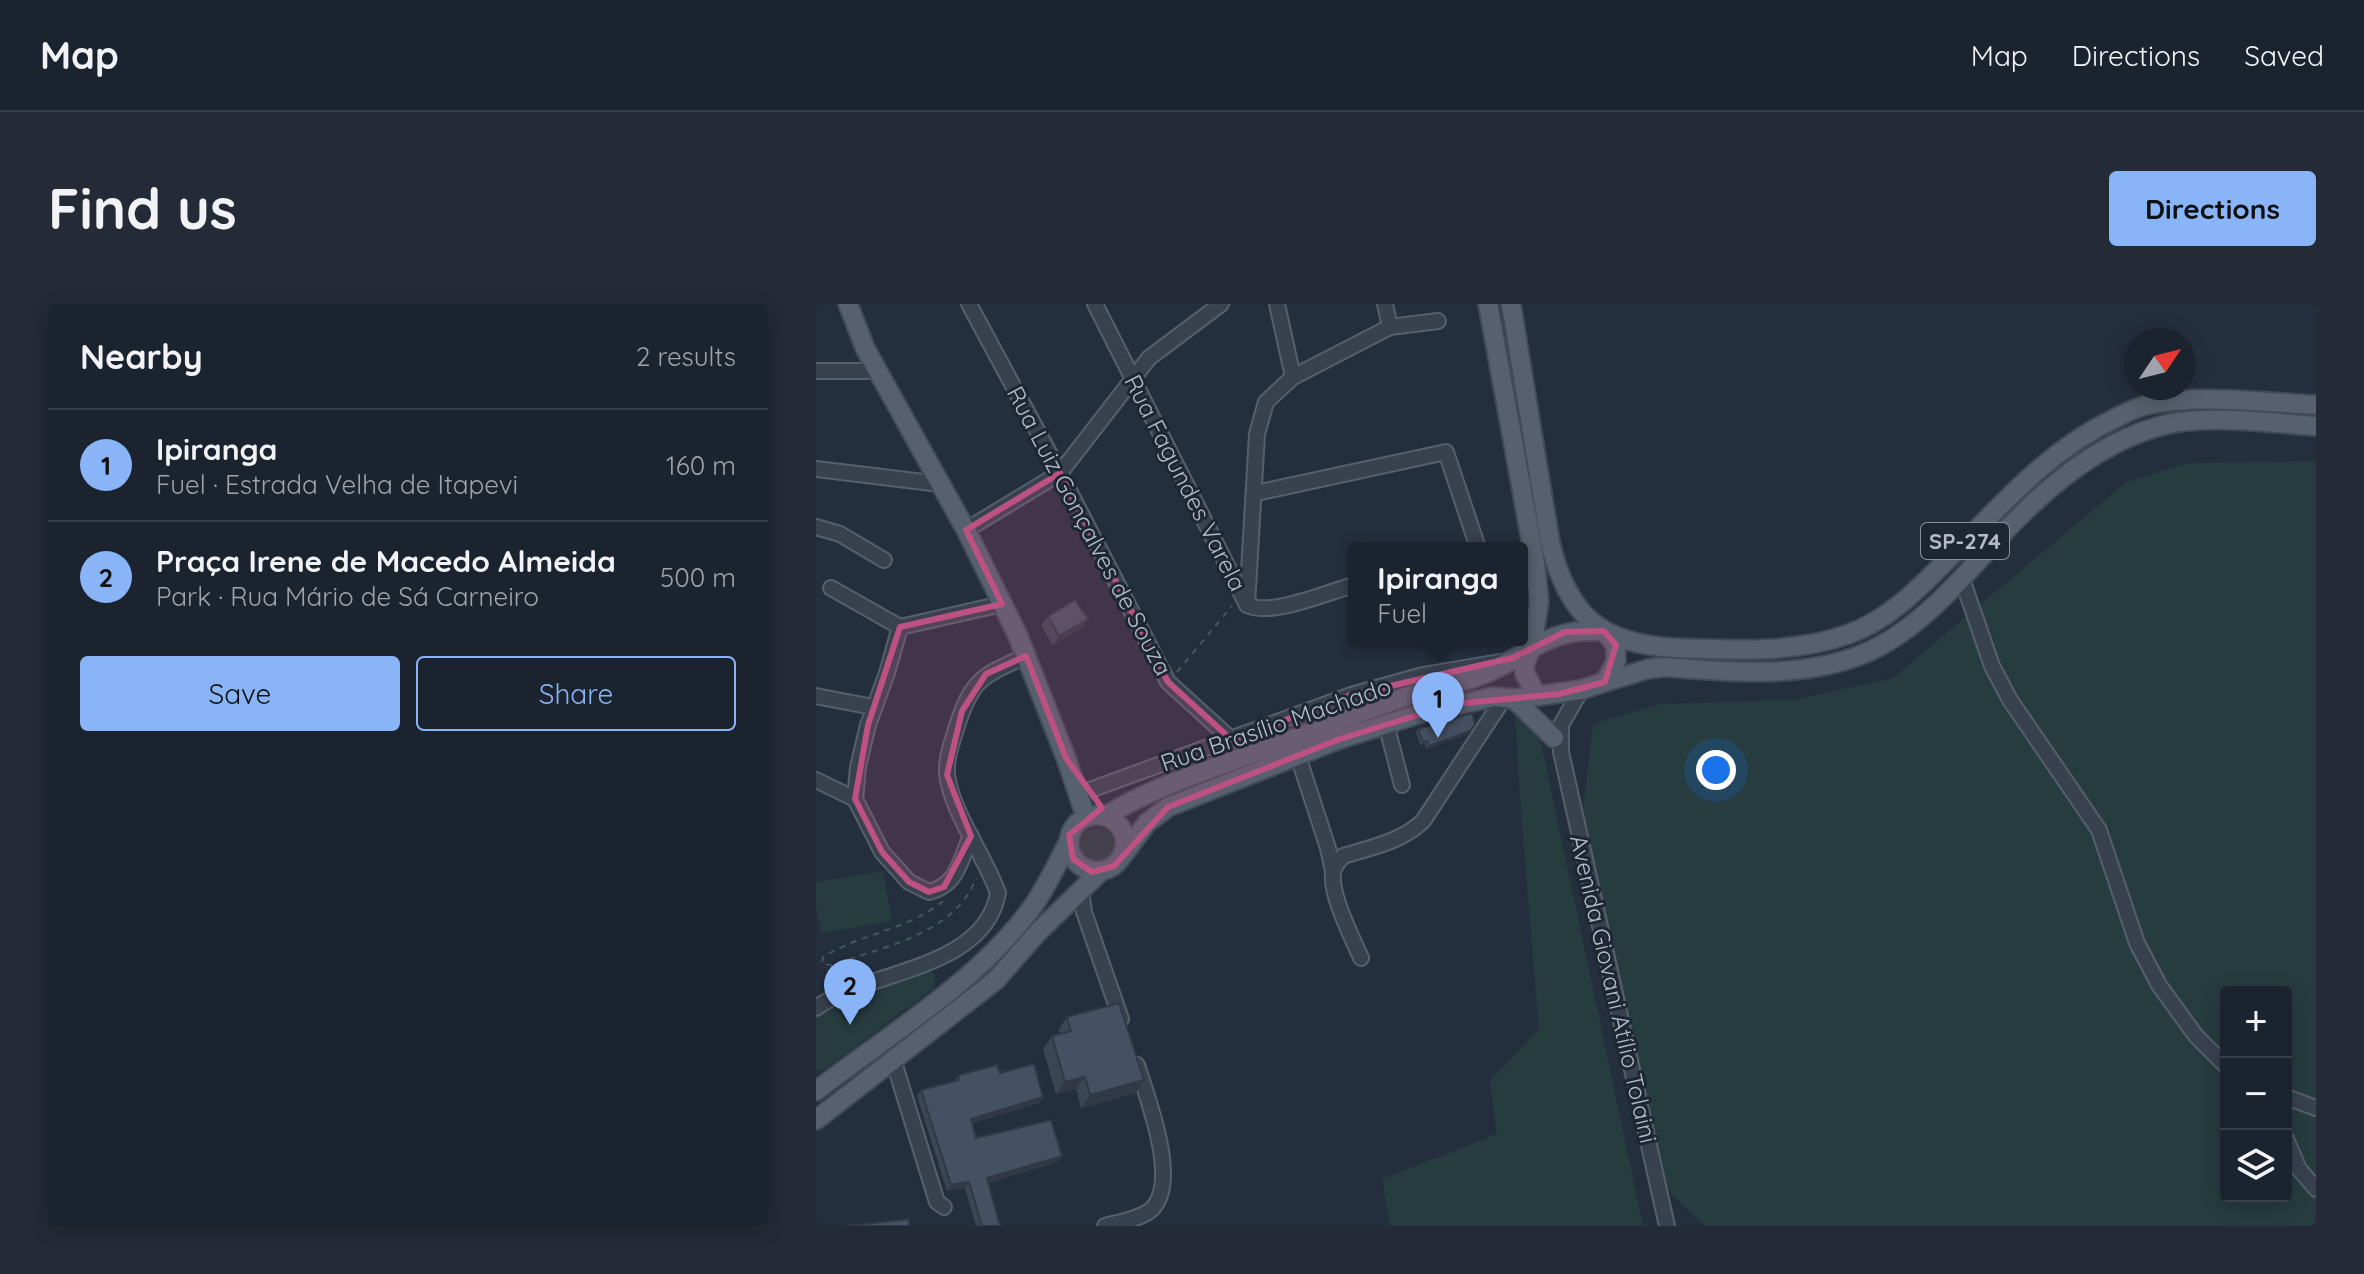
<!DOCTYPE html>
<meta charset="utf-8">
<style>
:root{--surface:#1b232e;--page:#242b36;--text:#f1f3f6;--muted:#a0a4aa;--line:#39404a;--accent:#8ab4f8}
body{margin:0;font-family:Quicksand,sans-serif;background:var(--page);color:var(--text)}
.controls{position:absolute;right:24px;bottom:24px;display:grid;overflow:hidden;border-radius:8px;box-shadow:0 4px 20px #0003}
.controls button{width:72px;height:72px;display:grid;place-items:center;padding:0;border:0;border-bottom:2px solid var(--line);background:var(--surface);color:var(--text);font:40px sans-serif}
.compass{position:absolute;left:1308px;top:24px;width:72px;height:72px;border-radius:50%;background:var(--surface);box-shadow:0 4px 20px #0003;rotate:55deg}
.you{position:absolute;left:900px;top:466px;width:28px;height:28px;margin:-20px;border:6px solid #fff;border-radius:50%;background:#1a73e8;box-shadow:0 0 0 12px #1a73e833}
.badge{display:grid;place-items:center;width:52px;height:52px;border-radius:50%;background:var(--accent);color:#111;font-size:26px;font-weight:700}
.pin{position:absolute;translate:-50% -66px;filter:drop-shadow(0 2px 4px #0008)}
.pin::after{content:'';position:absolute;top:42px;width:28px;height:24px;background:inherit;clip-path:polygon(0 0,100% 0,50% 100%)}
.popup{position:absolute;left:532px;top:238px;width:180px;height:104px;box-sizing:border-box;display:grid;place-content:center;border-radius:8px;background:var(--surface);filter:drop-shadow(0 2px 6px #0005);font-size:26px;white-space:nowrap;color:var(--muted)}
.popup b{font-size:30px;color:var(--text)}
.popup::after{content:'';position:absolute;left:50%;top:100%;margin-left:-16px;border:16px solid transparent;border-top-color:var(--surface)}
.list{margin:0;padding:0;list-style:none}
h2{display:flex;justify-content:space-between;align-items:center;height:104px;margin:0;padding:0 32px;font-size:34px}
h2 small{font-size:26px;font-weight:400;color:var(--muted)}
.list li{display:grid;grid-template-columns:52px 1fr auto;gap:24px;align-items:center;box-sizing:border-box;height:112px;padding:0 32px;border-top:2px solid var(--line)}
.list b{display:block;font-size:30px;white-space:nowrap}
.list p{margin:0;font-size:26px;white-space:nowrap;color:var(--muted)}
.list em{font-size:26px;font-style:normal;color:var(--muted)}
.actions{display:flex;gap:16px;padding:24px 32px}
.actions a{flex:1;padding:18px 0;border:2px solid var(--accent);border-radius:8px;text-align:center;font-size:28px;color:var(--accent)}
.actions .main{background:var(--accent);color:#111}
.icon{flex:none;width:44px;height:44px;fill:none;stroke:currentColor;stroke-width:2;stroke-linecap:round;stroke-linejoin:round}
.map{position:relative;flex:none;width:1500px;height:922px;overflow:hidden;border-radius:8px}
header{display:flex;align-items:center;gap:48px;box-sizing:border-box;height:112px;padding:0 40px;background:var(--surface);border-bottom:2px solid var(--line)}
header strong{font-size:38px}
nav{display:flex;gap:44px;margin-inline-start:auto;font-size:28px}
.intro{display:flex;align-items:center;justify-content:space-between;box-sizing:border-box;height:192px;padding:0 48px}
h1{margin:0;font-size:56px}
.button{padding:20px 36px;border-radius:8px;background:var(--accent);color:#111;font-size:28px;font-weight:700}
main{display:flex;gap:48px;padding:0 48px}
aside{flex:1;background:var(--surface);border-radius:8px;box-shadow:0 4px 20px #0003}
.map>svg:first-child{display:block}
.green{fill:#263c3f;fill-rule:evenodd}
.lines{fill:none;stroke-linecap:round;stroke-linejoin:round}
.minor-casing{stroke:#565f6c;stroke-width:18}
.major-casing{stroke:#414a57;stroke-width:22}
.path{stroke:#44595c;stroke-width:2;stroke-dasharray:6 6;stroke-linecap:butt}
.minor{stroke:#38414e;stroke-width:14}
.major{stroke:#56606e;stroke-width:18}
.wall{fill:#3b4654}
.shaded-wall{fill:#303945}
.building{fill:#455162;stroke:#303945;stroke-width:2}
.marked{fill:#bd5182;fill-opacity:0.2;stroke:#bd5182;stroke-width:6;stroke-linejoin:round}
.labels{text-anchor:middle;stroke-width:6;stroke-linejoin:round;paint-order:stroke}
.shield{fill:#1d2633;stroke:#878f9c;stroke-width:2}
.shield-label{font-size:22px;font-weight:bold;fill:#b4bcc9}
.street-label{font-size:24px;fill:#b4bcc9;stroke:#1d2633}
</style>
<header>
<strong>Map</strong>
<nav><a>Map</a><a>Directions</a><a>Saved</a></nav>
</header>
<div class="intro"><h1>Find us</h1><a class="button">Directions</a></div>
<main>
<aside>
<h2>Nearby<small>2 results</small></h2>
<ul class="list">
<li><span class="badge">1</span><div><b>Ipiranga</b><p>Fuel · Estrada Velha de Itapevi</p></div><em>160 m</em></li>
<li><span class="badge">2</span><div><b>Praça Irene de Macedo Almeida</b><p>Park · Rua Mário de Sá Carneiro</p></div><em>500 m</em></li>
</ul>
<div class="actions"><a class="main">Save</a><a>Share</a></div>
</aside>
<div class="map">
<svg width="1500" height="922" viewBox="0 0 1500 922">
<rect width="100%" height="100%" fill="#242f3e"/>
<g class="green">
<path d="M1500 157V922H889L852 887 766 517 777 420 844 400 976 396 1077 374 1309 179 1372 159ZM1410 688H1470V892H1410Z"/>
<path d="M699 409 722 430 727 448 827 922H574L566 875 681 830 674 777 723 725 705 508Z"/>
<circle cx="281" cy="541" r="17"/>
<path d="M67 567 76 617 5 629 0 602V578Z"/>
<path d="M110 663 119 671 118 684 11 764 0 767V709Z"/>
</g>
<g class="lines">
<g class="minor-casing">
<g id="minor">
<path d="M153 0 244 169 352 378 416 436"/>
<path d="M279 0 431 301C455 313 512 288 538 281"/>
<path d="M461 0 477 73"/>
<path d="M569 0 574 23"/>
<path d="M0 67H62"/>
<path d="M0 165 124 180"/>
<path d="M440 189 630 148 662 244"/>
<path d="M0 223 24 230 68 256"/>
<path d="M150 226 244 169 333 54 405 0"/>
<path d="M1146 275 1176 362 1194 396 1283 526 1321 639 1343 681 1380 732 1410 762"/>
<path d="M15 284 84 323 186 300"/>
<path d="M431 301 441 130 450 98 477 73 574 23 622 17"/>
<path d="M84 323 71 369 52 421 42 463 39 495 66 548 93 578 113 588C142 581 144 556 155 532"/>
<path d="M765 386 745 421V448L851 922"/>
<path d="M0 392 57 403"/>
<path d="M570 420 586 481"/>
<path d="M482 452 512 544 517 567"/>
<path d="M0 476 39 495"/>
<path d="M274 486 535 391 607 371 684 358"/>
<path d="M265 586 268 608 305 715"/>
<path d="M545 654C536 633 514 591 517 568 518 562 523 557 527 552 556 543 585 538 607 517L688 394"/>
<path d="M0 704C51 666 168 667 182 589 169 552 135 507 131 470 130 454 136 438 141 422 156 375 166 372 210 352"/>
<path d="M77 755 121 898 128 903"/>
<path d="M1470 793 1500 804"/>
<path d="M1470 835 1483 865 1500 885"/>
<path d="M289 922C303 918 325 915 336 905 364 877 331 793 321 761"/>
</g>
</g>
<g class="major-casing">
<g id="major">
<path d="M32 0 49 44 150 226 202 332 250 454 270 513"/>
<path d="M695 0 734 238C751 310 783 340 859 344 916 346 978 350 1033 330 1075 315 1106 281 1137 250 1186 200 1233 146 1298 115 1308 110 1320 103 1331 101 1386 90 1445 98 1500 101"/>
<path d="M789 378 832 365 849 363C913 368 986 375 1047 350 1094 331 1135 287 1168 250 1216 196 1276 139 1348 121 1389 110 1457 119 1500 122"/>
<path d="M698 395 738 434"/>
<circle cx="281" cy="539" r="28"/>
<path d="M290 512C337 483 389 467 441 448 495 429 547 406 601 389 620 382 641 380 660 373 712 355 724 323 788 327L800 341V358L789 378 765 386 721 392 709 370 708 361 716 342 723 298 719 258 672 0"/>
<path d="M308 550 331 519 352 503 524 435 599 411 677 393 698 395 721 392"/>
<path d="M0 787C71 732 152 684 208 614 226 592 239 564 252 539"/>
<path d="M0 816 180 676 222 628 284 568"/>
</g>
</g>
<g class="path">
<path d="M361 368 416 302"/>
<path d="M127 597C92 626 46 629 7 653L6 660 15 661C64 644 140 630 160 574"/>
</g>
<use href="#minor" class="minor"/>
<use href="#major" class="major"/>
</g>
<g class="wall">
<path d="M232 312 272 315 266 324 237 341 225 321Z"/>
<path d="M602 425 652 430 610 445 609 440 604 441 600 428Z"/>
<path d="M251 713 328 776 320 789 265 804 260 785 240 790 227 745 236 732 244 730 243 725Z"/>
<path d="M184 769 227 793 223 799 156 819 160 834 246 852 241 858 172 879 184 922H160L149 884 131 887 101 792 105 786 138 777 143 771Z"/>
</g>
<g class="shaded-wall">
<path d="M272 315 266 324 237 341 243 332Z"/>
<path d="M654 427 652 430 610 445 613 442Z"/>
<path d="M269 773 260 785 240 790 249 778Z"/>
<path d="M328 776 320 789 265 804 274 791Z"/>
<path d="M227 793 223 799 150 821 155 815Z"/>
<path d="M246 852 241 858 166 880 171 874Z"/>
<path d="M153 878 149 884 131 887 135 881Z"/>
</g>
<g class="building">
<path d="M259 296 272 315 243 332 232 312Z"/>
<path d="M656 409 659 420 654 427 613 442 611 437 607 438 602 425Z"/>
<path d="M303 699 328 776 274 791 269 773 249 778 236 732 255 727 251 713Z"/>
<path d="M218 760 227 793 155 815 160 834 235 816 246 852 171 874 184 922H166L153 878 135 881 105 786 143 776V771L181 761 184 769Z"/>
<path d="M93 915V922H31Z"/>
</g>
<path class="marked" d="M244 169 352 378 416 436 535 391 696 354 749 328 788 327 800 341 789 378 743 390 638 400 524 435 352 503 298 562 276 568 257 555 253 531 286 504 250 454 210 352 170 370 146 407 131 471 155 532 128 583 113 588 93 578 66 548 39 495 52 421 84 323 186 300 150 226Z"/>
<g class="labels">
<rect class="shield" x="1105" y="219" width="88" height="36" rx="6"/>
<g class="shield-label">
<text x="1149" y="245">SP-274</text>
</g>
<g class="street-label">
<text transform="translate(369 179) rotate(63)" y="8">Rua Fagundes Varela</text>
<text transform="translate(273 227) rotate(62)" y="8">Rua Luiz Gonçalves de Souza</text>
<text transform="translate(460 421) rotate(-19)" y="8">Rua Brasílio Machado</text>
<text transform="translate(797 685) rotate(77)" y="8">Avenida Giovani Atílio Tolaini</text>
</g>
</g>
</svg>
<div class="controls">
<button>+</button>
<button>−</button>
<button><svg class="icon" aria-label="layers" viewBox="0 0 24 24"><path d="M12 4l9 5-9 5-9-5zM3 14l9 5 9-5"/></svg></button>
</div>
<svg class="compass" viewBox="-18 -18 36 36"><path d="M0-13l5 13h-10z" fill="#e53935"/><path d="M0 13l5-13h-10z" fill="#a0a4aa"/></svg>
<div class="you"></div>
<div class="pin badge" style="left:622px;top:434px">1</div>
<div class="popup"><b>Ipiranga</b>Fuel</div>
<div class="pin badge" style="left:34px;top:721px">2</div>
</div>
</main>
